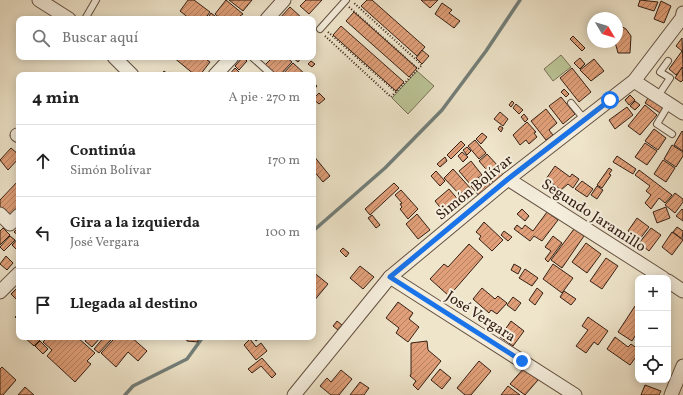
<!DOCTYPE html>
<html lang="es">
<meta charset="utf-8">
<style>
:root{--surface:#fff;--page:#f2f2f2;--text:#222;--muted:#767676;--line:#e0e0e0}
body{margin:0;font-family:Vollkorn,serif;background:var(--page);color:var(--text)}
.controls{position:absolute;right:12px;bottom:12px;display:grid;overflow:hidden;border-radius:8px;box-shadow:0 2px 10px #0003}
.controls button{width:36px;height:36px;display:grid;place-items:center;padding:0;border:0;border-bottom:1px solid var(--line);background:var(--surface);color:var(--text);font:20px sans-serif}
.compass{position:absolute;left:587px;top:12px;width:36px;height:36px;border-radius:50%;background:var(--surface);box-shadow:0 2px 10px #0003;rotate:128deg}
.stop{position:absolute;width:12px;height:12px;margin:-9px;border:3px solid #1a73e8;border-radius:50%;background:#fff}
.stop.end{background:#1a73e8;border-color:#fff;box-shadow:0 1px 4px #0008}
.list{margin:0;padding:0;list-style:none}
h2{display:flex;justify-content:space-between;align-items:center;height:52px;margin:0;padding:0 16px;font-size:17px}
h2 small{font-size:13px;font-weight:400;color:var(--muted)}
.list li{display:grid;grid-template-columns:26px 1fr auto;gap:12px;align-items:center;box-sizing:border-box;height:72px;padding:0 16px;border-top:1px solid var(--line)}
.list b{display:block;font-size:15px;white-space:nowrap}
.list p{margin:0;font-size:13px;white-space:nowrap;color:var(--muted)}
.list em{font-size:13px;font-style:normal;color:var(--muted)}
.icon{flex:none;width:22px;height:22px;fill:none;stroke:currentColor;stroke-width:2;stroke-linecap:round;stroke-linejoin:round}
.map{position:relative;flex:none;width:683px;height:395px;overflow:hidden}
.search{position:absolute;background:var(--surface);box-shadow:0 2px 10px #0003;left:16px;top:16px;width:300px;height:44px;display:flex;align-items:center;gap:10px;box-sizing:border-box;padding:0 14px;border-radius:8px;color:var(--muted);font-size:15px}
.panel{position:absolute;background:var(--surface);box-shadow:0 2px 10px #0003;left:16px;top:72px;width:300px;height:268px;border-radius:8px}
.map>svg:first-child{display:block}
.pitch{fill:#bbc496;stroke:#787256}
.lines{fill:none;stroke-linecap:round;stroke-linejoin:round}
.stream{stroke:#737f7a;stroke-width:3.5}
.building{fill:url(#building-hatch);stroke:#362015}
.lane-casing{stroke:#645142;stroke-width:8}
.street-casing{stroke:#645142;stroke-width:15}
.path{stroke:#362015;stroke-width:2;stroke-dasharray:1 2;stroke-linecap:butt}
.lane{stroke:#f5eedd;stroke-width:6}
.street{stroke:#f5eedd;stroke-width:13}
.route{stroke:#1a73e8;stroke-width:5}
.labels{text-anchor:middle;stroke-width:4;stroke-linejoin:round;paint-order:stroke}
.street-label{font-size:15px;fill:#362015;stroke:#f5eedd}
</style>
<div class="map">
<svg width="683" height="395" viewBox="0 0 683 395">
<defs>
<pattern id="building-hatch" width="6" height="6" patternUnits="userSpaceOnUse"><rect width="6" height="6" fill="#e09f78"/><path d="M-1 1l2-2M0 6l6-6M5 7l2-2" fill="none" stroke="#b68161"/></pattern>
</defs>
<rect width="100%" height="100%" fill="#efe5cb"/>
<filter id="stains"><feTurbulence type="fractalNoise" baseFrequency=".005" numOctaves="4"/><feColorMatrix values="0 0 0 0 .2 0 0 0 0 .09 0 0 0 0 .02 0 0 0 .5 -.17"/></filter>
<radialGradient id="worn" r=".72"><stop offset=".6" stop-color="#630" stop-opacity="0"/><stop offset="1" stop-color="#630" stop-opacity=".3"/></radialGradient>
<g class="pitch">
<path d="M561 55 571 67 553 81 544 69Z"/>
<path d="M417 71 434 86 408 114 392 98Z"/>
</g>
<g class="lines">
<g class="stream">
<path d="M313 231 385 168 442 110 486 51 520 0"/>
<path d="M125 395 133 386 187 359 203 337"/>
</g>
</g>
<g class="building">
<path d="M188 0H194L210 12 205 19H190L180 11Z"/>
<path d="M226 0 243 14 240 16 244 19H221L215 14Z"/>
<path d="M229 0H252L243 11Z"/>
<path d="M306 0H322L309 14 300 6Z"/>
<path d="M367 0H372L425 47 417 56 361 6Z"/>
<path d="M421 0H438L430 8Z"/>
<path d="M640 0 658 2 654 11 638 6Z"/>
<path d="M661 1 671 6 664 23 654 19Z"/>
<path d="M442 3 452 10 449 13 460 21 454 28 435 14Z"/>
<path d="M290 7 303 19H279Z"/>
<path d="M354 12 417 68 409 77 346 21Z"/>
<path d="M211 13 219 19H207Z"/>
<path d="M617 24 626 29 631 36 630 53H618L615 42H617Z"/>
<path d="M341 26 404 82 396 91 333 35Z"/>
<path d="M573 36 585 48 582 51 570 39Z"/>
<path d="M682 38 683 68 676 75 669 69 682 51 676 46Z"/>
<path d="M422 50 429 56 422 64 416 58Z"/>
<path d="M173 57H203L210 62 200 75H195Z"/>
<path d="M243 57 247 61 239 70 235 66Z"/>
<path d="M273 57H286L292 62 280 75H276L265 65Z"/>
<path d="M292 57H300L301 58 298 62Z"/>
<path d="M580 58 585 64 580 69 574 63Z"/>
<path d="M594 59 604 71 591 81 580 70Z"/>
<path d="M311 61 315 64 312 67 308 64Z"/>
<path d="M293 63 306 75H282Z"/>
<path d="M682 67 683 80 681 82 675 78Z"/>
<path d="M235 68 242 75H229Z"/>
<path d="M572 68 591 92 579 102 560 78Z"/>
<path d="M164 71 168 74 169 72 173 75H161Z"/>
<path d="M313 82 317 86 313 91Z"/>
<path d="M564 89 569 94 566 97 561 92Z"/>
<path d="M319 93 325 99 319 104 313 99Z"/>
<path d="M630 95 635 100 629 105 625 100Z"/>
<path d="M561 97 575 114 563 124 549 106Z"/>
<path d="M648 98 663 108 660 113 645 103Z"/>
<path d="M512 101 514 103 511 107 509 105Z"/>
<path d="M635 101 640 105 635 110 630 106Z"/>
<path d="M516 104 523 110 519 114 513 108Z"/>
<path d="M645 105 657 115 640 135 628 126Z"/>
<path d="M627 107 633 115 615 129 609 120Z"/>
<path d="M546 109 557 123 549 130 553 135 546 140 531 121Z"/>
<path d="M500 112 508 119 503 126 494 119Z"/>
<path d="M524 114 528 119 525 122 521 117Z"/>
<path d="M527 122 536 132 534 133 537 137 529 144 526 140 520 145 513 135Z"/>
<path d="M500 126 503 128 501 132 498 129Z"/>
<path d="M654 129 666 138 658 150 645 141Z"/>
<path d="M682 131 683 132V151L674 145Z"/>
<path d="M482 133 487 137 481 144 476 139Z"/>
<path d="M475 140 486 153 479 159 468 146Z"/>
<path d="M461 141 465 145 451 159 447 155Z"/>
<path d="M645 143 657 151 647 165 635 157Z"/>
<path d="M672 145 683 152V156L676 167 664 159Z"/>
<path d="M467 147 471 151 467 155 463 150Z"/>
<path d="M11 148 19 155V158L8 170 0 160Z"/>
<path d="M462 152 468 157 463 162 458 156Z"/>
<path d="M487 154 499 167 491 175 479 161Z"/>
<path d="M313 155 330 176 323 182 313 170Z"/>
<path d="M617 156 636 169 633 174 613 162Z"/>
<path d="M445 157 447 161 440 167 437 164Z"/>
<path d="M663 160 675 168 666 182 654 174Z"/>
<path d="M471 161 482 175 470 184 459 171Z"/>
<path d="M555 166 570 177 572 174 579 179 573 188 568 184 561 190 546 179Z"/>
<path d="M609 168 612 170 609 174 611 175 602 188 597 185Z"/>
<path d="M453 169 472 190 463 198 444 178Z"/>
<path d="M499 170 503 175 494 183 489 178Z"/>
<path d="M639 170 672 195 665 203 659 198 651 209 645 203 651 195 646 191 650 186 635 175Z"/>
<path d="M436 171 445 181 440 186 431 176Z"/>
<path d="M483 176 492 187 480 197 471 186Z"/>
<path d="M19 180V210L12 218 0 207V200Z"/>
<path d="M582 181 593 189 587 197 575 189Z"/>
<path d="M394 183 399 188 370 215 365 209Z"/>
<path d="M597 186 603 190 597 199 591 195Z"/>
<path d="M449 189 461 203 447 216 435 201Z"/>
<path d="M401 190 418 209 408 219 400 209 402 207 400 204 402 203 395 195Z"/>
<path d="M675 193 683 199V202L675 213 665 205Z"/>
<path d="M666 207 670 218 657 223 653 212Z"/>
<path d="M522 209 529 216 525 221 517 214Z"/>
<path d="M682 209 683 210V221L676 216Z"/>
<path d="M547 212 558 220 542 241 534 236 530 241 514 229 517 225 522 229 525 225 533 231Z"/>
<path d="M417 214 430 230 418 239 406 224Z"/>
<path d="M372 215 380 225 376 228 368 218Z"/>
<path d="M637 218 649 227 640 239 628 231Z"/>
<path d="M484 222 503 240 492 251 479 239 481 236 476 232Z"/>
<path d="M19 227V236L14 232Z"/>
<path d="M677 227 683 231 682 239 673 232Z"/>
<path d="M3 228 10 235 0 245V231Z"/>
<path d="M651 228 661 235 649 251 639 243Z"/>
<path d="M574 229 584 236 562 268 551 260Z"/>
<path d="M504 231 512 237 508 241 501 235Z"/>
<path d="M672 232 683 240 672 255 662 247Z"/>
<path d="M10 236 15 240 4 251 0 247Z"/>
<path d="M553 236 562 243 548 262 545 259 551 251 545 247Z"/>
<path d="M19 237V252L12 245Z"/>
<path d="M586 243 601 254 587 273 572 262Z"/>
<path d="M469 244 483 257 449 296 430 279 444 264 448 267Z"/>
<path d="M343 248 349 253 346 257 340 251Z"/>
<path d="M6 256 13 263 7 270 0 264Z"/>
<path d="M606 258 618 266 602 289 590 281Z"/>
<path d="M514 264 521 268 518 274 511 270Z"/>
<path d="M553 264 573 278 562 293 543 279Z"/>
<path d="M360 266 374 277 363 289 350 278Z"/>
<path d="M525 269 538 278 532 286 519 278Z"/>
<path d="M313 272 328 284 313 302Z"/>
<path d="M19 286V302L11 294Z"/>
<path d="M482 288 495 299 498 296 507 303 497 314 491 310 489 313 473 299Z"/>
<path d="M537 288 543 293 535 305 529 300Z"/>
<path d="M564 291 576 299 571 305 560 297Z"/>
<path d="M513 297 521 303 515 311 507 305Z"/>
<path d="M398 302 413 313 409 319 419 327 408 342 396 333 399 328 386 318Z"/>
<path d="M635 306 638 308V331L632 341 618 332Z"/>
<path d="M19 313V321L15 317Z"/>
<path d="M588 317 608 331 598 345 594 342 586 353 576 346 588 330 582 326Z"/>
<path d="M337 321 342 325 338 330 333 326Z"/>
<path d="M511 321 524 331 513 346 500 337Z"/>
<path d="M24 337H43L34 346Z"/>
<path d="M48 337H77L95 353 87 361 91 364 75 382 47 356 52 350 43 342Z"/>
<path d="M88 337H101L92 347 85 341Z"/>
<path d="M104 337 111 340 99 353 94 349Z"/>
<path d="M109 337H131L147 351 138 361 128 352 116 367 101 353 113 340Z"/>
<path d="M186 337H198V342L187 341Z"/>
<path d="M252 337H261L256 341Z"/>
<path d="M615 337 628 347 631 344 638 349V354L630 365 607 349Z"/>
<path d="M250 339 256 347 261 343 267 351 256 360 244 345Z"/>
<path d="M40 341 48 349 43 354 35 346Z"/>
<path d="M427 341 428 350 441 361 418 390 413 385 416 381 410 376 411 374V343Z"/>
<path d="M262 358 276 374 272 378 261 366 252 373 248 369Z"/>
<path d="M479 361 491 371 471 395H465L457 388Z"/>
<path d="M2 367 16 380 3 395H0V369Z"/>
<path d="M524 368 538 380 525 395 510 384Z"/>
<path d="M440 369 451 378 442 389 431 380Z"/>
<path d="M341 370 352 379 339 395H331L320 386 327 378 331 382Z"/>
<path d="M360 382 369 388 364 395H350Z"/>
<path d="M645 385 661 391 659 395H641Z"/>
<path d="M508 386 520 395H501Z"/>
<path d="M25 387 34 395H18Z"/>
</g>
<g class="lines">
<g class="lane-casing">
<g id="lane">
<path d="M85 19 96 0"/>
<path d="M320 29 346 0"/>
<path d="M252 57 272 75"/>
<path d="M658 96 670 78 660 72 668 61"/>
<path d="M571 103 585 120"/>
<path d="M669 104 657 124 672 134"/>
</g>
</g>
<g class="street-casing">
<g id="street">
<path d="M39 0 69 19"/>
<path d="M267 19 284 0"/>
<path d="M114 57 132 75"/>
<path d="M215 75 232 57"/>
<path d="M634 81 683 113"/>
<path d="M17 135 19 136"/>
<path d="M508 179 663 278"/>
<path d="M0 214 10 224 19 215"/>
<path d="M390 277 575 395"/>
<path d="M668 281 683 291"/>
<path d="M0 292 19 273"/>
<path d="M294 395 390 277 508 179 634 81 682 18 683 13"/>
<path d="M671 395 683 366"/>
</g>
</g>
<g class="path">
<path d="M349 7 418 69"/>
<path d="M328 32 396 92"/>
<path d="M325 36 391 97 422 65 353 2"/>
</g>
<use href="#lane" class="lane"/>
<use href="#street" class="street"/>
</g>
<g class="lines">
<path class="route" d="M522 361 390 277 508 179 610 100"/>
</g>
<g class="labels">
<g class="street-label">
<text transform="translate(474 187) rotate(-39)" y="5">Simón Bolívar</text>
<text transform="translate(594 215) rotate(33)" y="5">Segundo Jaramillo</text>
<text transform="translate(481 316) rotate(33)" y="5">José Vergara</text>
</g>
</g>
<rect width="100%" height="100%" filter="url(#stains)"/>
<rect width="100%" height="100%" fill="url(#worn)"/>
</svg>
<div class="controls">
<button>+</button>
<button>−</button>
<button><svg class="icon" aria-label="locate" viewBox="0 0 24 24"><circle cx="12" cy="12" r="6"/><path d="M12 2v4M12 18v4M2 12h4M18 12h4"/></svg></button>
</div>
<svg class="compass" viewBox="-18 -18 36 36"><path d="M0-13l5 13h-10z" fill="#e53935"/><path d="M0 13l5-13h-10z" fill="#767676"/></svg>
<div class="stop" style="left:610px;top:100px"></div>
<div class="stop end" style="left:522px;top:361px"></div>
<div class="search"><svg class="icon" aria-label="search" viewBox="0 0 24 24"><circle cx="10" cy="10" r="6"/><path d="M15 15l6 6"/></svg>Buscar aquí</div>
<section class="panel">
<h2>4 min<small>A pie · 270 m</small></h2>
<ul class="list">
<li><svg class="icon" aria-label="ahead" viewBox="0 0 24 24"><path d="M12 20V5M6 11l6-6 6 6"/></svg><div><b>Continúa</b><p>Simón Bolívar</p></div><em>170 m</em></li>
<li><svg class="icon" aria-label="left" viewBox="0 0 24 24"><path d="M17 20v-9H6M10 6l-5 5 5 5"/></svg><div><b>Gira a la izquierda</b><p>José Vergara</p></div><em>100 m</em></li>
<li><svg class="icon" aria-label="arrive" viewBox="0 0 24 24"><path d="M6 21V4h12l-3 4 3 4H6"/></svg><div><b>Llegada al destino</b></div></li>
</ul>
</section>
</div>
